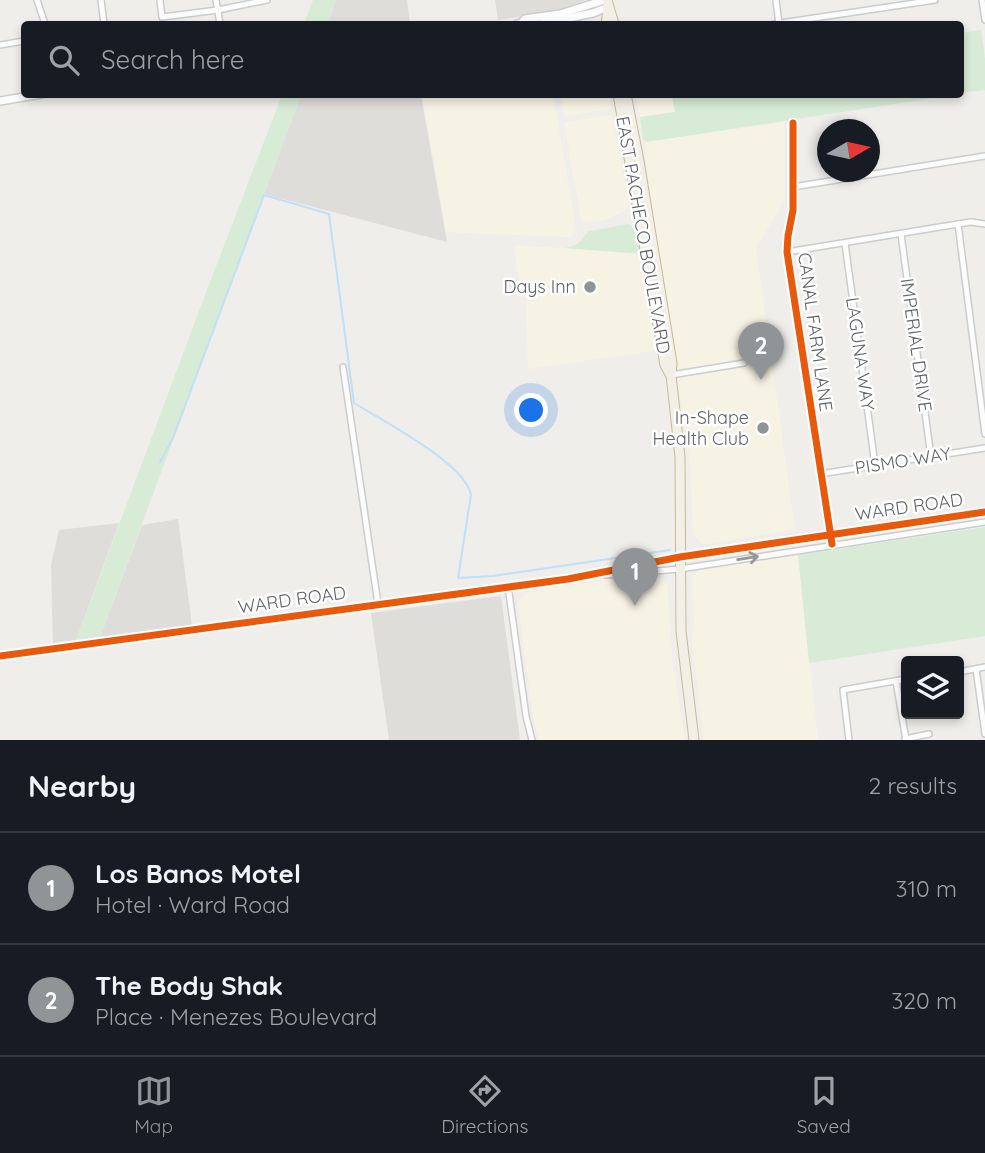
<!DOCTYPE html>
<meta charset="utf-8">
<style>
:root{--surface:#171b24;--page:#242831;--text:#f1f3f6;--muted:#9ea1a6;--line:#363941;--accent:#919496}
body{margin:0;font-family:Quicksand,sans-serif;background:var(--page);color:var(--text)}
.controls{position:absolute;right:21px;bottom:21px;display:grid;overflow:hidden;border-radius:7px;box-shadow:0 4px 10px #0003}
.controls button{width:63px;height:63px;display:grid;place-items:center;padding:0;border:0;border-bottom:2px solid var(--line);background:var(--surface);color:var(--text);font:35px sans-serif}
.compass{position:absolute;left:817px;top:119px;width:63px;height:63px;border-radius:50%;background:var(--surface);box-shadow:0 4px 10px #0003;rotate:81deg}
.you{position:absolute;left:532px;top:411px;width:24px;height:24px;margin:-18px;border:5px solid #fff;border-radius:50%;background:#1a73e8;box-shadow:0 0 0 10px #1a73e833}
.badge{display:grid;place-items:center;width:46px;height:46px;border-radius:50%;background:var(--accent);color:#fff;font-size:23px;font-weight:700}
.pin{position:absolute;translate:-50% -58px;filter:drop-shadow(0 2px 4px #0008)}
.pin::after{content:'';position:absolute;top:37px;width:24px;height:21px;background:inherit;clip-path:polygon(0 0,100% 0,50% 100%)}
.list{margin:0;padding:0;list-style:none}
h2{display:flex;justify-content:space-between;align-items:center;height:91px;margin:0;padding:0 28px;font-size:30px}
h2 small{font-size:23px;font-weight:400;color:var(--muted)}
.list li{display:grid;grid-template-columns:46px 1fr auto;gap:21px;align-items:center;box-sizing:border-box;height:112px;padding:0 28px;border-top:2px solid var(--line)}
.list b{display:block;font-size:26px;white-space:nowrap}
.list p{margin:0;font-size:23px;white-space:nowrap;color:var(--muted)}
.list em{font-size:23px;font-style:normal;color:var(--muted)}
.icon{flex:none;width:38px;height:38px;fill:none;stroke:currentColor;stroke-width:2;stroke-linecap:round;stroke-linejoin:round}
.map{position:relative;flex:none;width:985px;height:740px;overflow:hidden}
.search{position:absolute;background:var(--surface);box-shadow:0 4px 10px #0003;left:21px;right:21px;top:21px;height:77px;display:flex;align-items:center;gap:18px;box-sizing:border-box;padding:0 24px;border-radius:7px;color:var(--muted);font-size:26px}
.sheet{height:315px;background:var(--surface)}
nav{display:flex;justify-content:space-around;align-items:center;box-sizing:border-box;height:98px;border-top:2px solid var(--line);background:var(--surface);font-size:19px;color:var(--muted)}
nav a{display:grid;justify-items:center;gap:4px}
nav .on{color:var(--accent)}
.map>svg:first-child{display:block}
.commercial{fill:#f7f3e4}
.industrial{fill:#dfddda}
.green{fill:#d8ebd6}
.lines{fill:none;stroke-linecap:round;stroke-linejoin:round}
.stream{stroke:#bfe0f9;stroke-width:2}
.minor-casing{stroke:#cbcccc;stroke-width:8}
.tertiary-casing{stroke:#cbcccc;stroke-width:10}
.trunk-casing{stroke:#c8b996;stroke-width:11}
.minor{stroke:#fdfcfc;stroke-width:5}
.tertiary{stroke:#fdfcfc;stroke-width:7}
.trunk{stroke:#f2f0e6;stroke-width:9}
.cycleway-casing{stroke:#fff;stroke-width:11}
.cycleway{stroke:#e8590c;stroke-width:7}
.oneway{stroke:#96999c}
.poi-dot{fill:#919496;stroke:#fff;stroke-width:2.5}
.labels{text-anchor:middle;stroke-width:5;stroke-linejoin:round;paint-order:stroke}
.street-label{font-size:18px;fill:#5f6368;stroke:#fff}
.poi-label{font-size:18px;fill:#5f6368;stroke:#fff;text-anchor:end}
</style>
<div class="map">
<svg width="985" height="740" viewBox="0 0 985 740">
<rect width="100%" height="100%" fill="#efeeea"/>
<g class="commercial">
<path d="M422 95H553L576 228 572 236 569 237 445 232 441 201Z"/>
<path d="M561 95H609L611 107 609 109 566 116 564 114Z"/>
<path d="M636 95H672L675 112 640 117Z"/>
<path d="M612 115 629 205 625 211 604 220 585 222 581 220 564 122Z"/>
<path d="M784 122V201L756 248 795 530 710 544H704L699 541 695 536 693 528 690 461 672 348 645 156 647 152 646 142Z"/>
<path d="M514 246 565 248 642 254 658 346 657 349 653 351 528 369 526 299 521 295Z"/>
<path d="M798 555 818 740H704L692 641 694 624 693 578 696 573 700 570 707 568Z"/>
<path d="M655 577 662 579 667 585 673 665 685 740H539L533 718 518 602 522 596 529 592 611 579Z"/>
</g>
<g class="industrial">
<path d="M336 0H407L410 24H328Z"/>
<path d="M495 0H586L555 11 498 20Z"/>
<path d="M301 95H421L447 242 264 194Z"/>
<path d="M178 519 192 625 100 637 142 525Z"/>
<path d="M119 523 76 640 53 643 51 565 59 530Z"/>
<path d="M501 596 520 740H389L371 613Z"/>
</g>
<g class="green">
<path d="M313 0H336L328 24H304Z"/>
<path d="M981 30 985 59V90L961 93V33Z"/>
<path d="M282 95H301L100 637 76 640 202 303Z"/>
<path d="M672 95V94L953 95 646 142 643 138 640 117 675 112Z"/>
<path d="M629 224 633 227 642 254 565 248 578 244 589 231Z"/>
<path d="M985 527V636L809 663 798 555Z"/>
</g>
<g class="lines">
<path class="stream" d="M160 462 173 438 264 195 329 214 354 403C382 420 466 464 471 495L458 578 493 576 670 550"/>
<g class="minor-casing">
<g id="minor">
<path d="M37 0 45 24"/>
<path d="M101 0 104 24"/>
<path d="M160 0 162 17 218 10 267 0"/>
<path d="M216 0 220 24"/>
<path d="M776 0 779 24"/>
<path d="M982 0 985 20"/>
<path d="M774 24 935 0"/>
<path d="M0 45 24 41"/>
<path d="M793 123V210L788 236 787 252 832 544"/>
<path d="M793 187 985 156"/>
<path d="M958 224 985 434"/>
<path d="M901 234 931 457"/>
<path d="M845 243 875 465"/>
<path d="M787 252 958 224 971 222 985 224"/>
<path d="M343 367 378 604"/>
<path d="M671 375 744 363"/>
<path d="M820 474 985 448"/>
<path d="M606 575 680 569 985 522"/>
<path d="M508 586 526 716 532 740"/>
<path d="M0 656 568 579 680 557 985 512"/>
<path d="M976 669 985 734"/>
<path d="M959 672 985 667"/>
<path d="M896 681 906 740"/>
<path d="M905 739 929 734"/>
<path d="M849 740 843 690 906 679"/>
</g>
</g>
<g class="tertiary-casing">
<g id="tertiary">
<path d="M517 24H520L525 19 560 14 605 0"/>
<path d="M540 24 593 13 608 7"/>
<path d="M0 101 42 94"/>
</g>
</g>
<g class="trunk-casing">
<g id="trunk">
<path d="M607 0 614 24"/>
<path d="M606 24 608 9"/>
<path d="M618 94 665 365 670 374"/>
<path d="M626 94 639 161 672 363 671 375 680 457 681 631 694 740"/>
</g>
</g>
<use href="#minor" class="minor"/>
<use href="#tertiary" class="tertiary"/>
<use href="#trunk" class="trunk"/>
<g class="cycleway-casing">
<g id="cycleway">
<path d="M793 123V210L788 236 787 252 832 544"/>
<path d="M0 656 568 579 680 557 985 512"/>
</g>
</g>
<use href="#cycleway" class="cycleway"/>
</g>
<defs><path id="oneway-shaft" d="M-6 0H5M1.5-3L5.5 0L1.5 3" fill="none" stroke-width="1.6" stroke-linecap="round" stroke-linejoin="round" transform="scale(1.75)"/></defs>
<use class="oneway" href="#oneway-shaft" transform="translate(748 558) rotate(-9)"/>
<g class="poi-dot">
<circle cx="590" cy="287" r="7"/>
<circle cx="763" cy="428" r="7"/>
</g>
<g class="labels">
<g class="street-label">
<text transform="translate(643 235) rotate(80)" y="6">EAST PACHECO BOULEVARD</text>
<text transform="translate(815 332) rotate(82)" y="6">CANAL FARM LANE</text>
<text transform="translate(916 345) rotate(82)" y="6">IMPERIAL DRIVE</text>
<text transform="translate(860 354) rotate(82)" y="6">LAGUNA WAY</text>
<text transform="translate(903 461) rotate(-9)" y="6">PISMO WAY</text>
<text transform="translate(909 507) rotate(-8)" y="6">WARD ROAD</text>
<text transform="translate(292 600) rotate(-8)" y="6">WARD ROAD</text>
</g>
<g class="poi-label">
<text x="576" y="293">Days Inn</text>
<text x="749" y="424">In-Shape<tspan x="749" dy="21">Health Club</tspan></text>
</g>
</g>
</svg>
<div class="controls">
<button><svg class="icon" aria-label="layers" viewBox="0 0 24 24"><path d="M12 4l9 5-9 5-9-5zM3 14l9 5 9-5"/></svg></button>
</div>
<svg class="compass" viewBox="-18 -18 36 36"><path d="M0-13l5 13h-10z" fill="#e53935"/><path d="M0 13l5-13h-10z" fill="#9ea1a6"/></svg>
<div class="you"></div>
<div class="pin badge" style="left:635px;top:606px">1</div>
<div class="pin badge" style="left:761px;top:380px">2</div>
<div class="search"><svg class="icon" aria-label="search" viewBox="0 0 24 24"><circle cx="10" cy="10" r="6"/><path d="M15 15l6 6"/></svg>Search here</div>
</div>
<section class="sheet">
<h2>Nearby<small>2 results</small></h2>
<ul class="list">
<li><span class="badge">1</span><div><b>Los Banos Motel</b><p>Hotel · Ward Road</p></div><em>310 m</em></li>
<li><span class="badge">2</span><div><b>The Body Shak</b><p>Place · Menezes Boulevard</p></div><em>320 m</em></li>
</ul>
</section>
<nav>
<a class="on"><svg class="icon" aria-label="map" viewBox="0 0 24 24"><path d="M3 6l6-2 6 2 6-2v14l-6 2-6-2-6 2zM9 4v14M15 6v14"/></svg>Map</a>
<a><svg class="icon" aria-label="directions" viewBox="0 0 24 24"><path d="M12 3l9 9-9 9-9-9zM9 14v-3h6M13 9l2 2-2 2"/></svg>Directions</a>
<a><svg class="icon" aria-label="saved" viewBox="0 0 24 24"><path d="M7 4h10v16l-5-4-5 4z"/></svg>Saved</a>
</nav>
